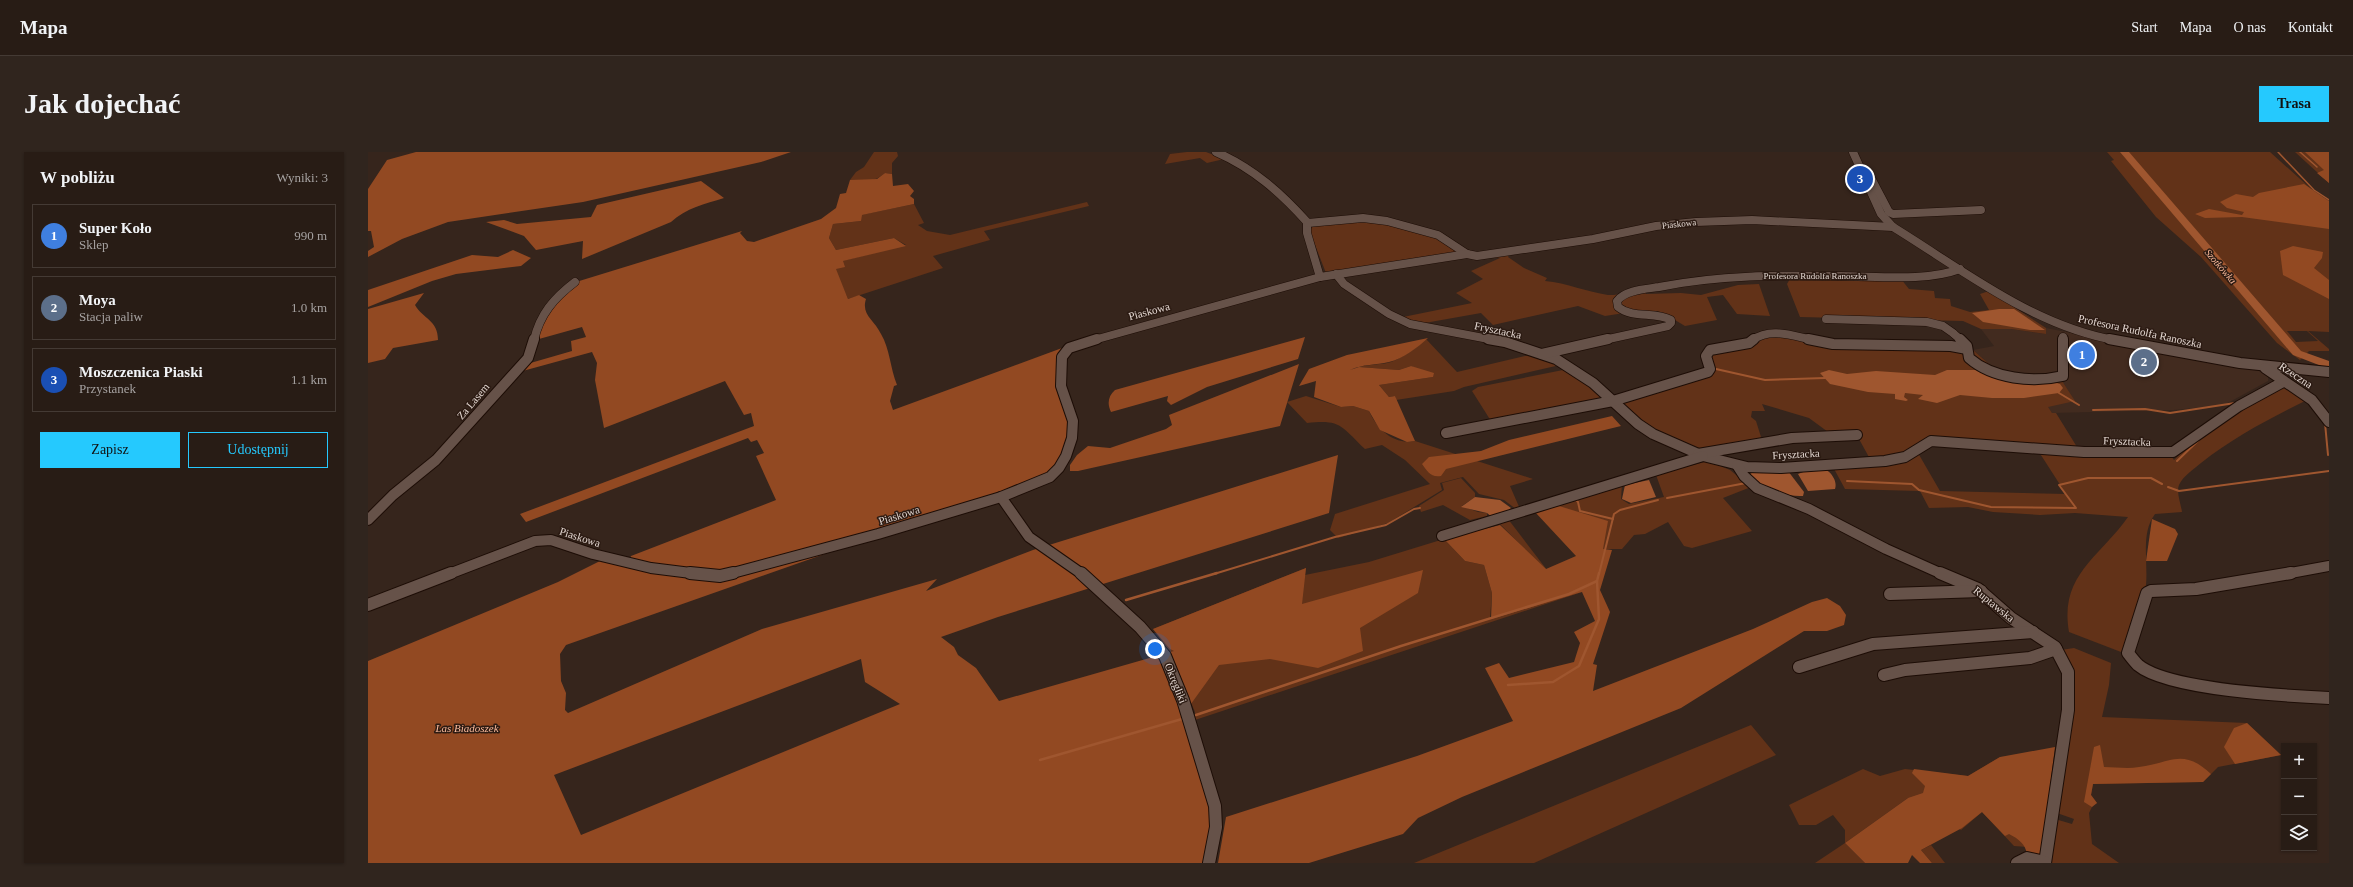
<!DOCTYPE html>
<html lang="pl">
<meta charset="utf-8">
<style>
:root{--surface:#281c15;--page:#30251e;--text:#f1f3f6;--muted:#a5a1a0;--line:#443a34;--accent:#25c9fe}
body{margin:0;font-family:Georgia,serif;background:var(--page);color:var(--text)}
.controls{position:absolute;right:12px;bottom:12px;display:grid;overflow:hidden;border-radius:0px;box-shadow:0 1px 3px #0004}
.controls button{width:36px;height:36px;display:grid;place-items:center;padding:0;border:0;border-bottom:1px solid var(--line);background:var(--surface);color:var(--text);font:20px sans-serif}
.you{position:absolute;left:787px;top:497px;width:14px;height:14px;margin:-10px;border:3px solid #fff;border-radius:50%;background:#1a73e8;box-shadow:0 0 0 6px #1a73e833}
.badge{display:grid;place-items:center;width:26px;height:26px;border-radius:50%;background:var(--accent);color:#fff;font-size:13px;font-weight:700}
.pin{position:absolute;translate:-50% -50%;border:2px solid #fff;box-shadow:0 1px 4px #0006}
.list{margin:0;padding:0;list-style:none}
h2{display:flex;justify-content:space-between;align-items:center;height:52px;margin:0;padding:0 16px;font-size:17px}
h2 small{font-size:13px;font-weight:400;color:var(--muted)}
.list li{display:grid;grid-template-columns:26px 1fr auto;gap:12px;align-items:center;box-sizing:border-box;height:64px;margin:0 8px 8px;padding:0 8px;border:1px solid var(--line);border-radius:0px}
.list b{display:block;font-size:15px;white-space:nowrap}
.list p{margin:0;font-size:13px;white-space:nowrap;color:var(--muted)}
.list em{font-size:13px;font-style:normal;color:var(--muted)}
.actions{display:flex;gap:8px;padding:12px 16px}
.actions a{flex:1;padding:9px 0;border:1px solid var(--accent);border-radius:0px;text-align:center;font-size:14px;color:var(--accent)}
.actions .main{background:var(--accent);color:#111}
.icon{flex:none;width:22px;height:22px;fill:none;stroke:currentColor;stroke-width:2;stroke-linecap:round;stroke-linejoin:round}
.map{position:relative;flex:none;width:1961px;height:711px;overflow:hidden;border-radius:0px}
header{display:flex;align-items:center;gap:24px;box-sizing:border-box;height:56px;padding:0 20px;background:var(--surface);border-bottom:1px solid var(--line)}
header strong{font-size:19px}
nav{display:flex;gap:22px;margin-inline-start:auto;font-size:14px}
.intro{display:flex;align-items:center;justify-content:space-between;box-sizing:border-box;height:96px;padding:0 24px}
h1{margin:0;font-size:28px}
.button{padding:10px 18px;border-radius:0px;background:var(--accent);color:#111;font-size:14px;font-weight:700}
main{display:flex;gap:24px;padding:0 24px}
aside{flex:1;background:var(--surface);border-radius:0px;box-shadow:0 1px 3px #0004}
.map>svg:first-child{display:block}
.built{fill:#422b1f}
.green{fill:#623218;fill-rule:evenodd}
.forest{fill:#924922;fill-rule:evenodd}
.water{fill:#9f562f}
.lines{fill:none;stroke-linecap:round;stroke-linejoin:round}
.stream-far2{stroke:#9f562f;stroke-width:1.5}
.stream-far1{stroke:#9f562f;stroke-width:2}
.stream{stroke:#9f562f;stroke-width:2.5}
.river{fill:#9f562f;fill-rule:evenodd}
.minor-far2-casing{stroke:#1d0d06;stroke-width:9}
.minor-far1-casing{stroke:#1d0d06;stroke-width:12}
.minor-casing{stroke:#1d0d06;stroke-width:14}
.minor-far2{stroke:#665249;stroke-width:8}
.minor-far1{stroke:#665249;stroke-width:10}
.minor{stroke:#665249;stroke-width:12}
.labels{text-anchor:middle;stroke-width:3;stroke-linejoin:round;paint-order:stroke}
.far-street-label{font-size:9px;fill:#e3d7d1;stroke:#2c1b13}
.far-water-label{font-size:10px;font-style:italic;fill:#f2b395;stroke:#2c1b13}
.street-label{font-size:11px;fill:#e3d7d1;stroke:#2c1b13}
.park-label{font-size:11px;font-style:italic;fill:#f9b99b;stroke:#2c1b13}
</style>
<header>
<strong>Mapa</strong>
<nav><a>Start</a><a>Mapa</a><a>O nas</a><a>Kontakt</a></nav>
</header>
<div class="intro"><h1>Jak dojechać</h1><a class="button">Trasa</a></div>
<main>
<aside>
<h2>W pobliżu<small>Wyniki: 3</small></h2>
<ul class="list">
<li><span class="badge" style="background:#3f7fe0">1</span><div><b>Super Koło</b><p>Sklep</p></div><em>990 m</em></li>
<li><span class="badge" style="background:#5c6f8a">2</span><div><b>Moya</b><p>Stacja paliw</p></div><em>1.0 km</em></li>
<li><span class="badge" style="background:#1a4fb4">3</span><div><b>Moszczenica Piaski</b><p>Przystanek</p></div><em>1.1 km</em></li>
</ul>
<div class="actions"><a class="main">Zapisz</a><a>Udostępnij</a></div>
</aside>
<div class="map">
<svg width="1961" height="711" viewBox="0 0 1961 711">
<rect width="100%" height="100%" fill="#36251c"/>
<path class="built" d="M1678 176 1879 216 1891 219 1900 225V229L1856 253 1806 258 1684 261 1679 255 1637 226 1605 198 1626 194 1613 177H1643L1678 182Z"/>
<g class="green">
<path d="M506 0H529L530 4 524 11V22L517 21C505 31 497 30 482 28L488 20 496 15Z"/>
<path d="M819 0H838L856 7 839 11 832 6 797 12 802 2Z"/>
<path d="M1739 0H1902L1961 53V180L1940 179 1961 197V199H1941L1932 208 1909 191 1833 105 1788 65 1743 9 1746 8ZM1919 179H1939L1950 189 1928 190Z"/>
<path d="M1927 0H1961V31Z"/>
<path d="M719 50 721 54 616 79 622 88 565 104 575 116 480 147 467 117 474 109 538 93 526 86 468 98 461 86 465 72 493 69V63L546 52 556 71 550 73 559 79 582 83Z"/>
<path d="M1004 69C1034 75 1068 79 1091 101L958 121 942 80 944 74Z"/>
<path d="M1141 103 1140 105 1156 116 1179 126 1177 129C1199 131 1219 140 1240 143 1250 144 1264 138 1274 136L1278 142 1313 141 1333 143 1370 133 1391 132 1402 164 1369 162 1355 143 1339 145 1349 168 1317 174 1297 162 1289 159H1269L1237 164 1210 154 1125 173 1113 161 1051 172 1035 165 1104 151 1088 141 1115 127 1103 119 1132 106 1125 105Z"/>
<path d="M1423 125 1533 127 1541 137 1566 139 1567 146 1582 147 1583 154 1602 160 1621 158 1612 142 1621 139 1678 176V182L1643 177H1613L1595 169 1432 165 1419 132Z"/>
<path d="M1387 182 1605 198 1637 226 1694 229 1707 249 1680 255 1684 261H1688L1709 295 1561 286 1531 304 1502 307 1491 287 1471 288 1441 266 1394 252 1397 259H1384L1383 265 1388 269 1393 285 1391 287 1328 299 1274 272 1248 249 1339 218 1334 203 1380 188Z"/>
<path d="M1058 187 1089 220 1166 202 1192 213 1096 235 1086 239 1028 248 1027 244 1021 245 1011 233 1065 225 1043 214 1031 218 991 215C1001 212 1013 213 1023 210 1036 205 1048 196 1058 187Z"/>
<path d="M1200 217 1220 230 1238 247 1123 269 1104 239 1110 235Z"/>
<path d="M1915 233 1939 248C1901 267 1866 285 1833 311 1826 317 1815 324 1811 333 1808 340 1813 352 1814 360L1787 362C1771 383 1782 415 1777 440 1772 460 1763 481 1753 500L1701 480C1691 423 1732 405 1760 365L1707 361 1672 363 1625 360 1600 355 1561 356 1552 339 1477 337 1465 315C1493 314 1528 318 1550 301L1572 339 1698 342 1671 300 1803 304 1806 308 1831 284Z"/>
<path d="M938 244 973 255 985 254 1001 259C1009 277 1025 293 1047 289L1165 327 1142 334 1152 357H1148L1136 348 1111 342 1095 325 1072 331 1074 338 1020 371 970 386 962 378 967 362 1062 332 1037 308 1014 293 997 297C973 274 973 267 939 271L919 250Z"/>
<path d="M1340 309 1362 318 1383 335 1355 346 1384 379 1324 396 1316 394 1300 370 1277 382 1266 383 1254 397H1231L1167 360 1191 354 1189 350 1254 331 1253 347 1261 352 1296 345 1288 323Z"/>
<path d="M1093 326 1107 341V345L1094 354 1110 360 1119 361V364L1102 368 1075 353 1053 360 1051 354 1076 338 1074 331Z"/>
<path d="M1140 367 1179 418 1181 422 1131 371Z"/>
<path d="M1076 387 1097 409 1116 413 1124 441 1122 466 1214 440 827 568V560L802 500 785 477 938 416 937 423 1001 410Z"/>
<path d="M1706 496 1743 511 1741 533 1734 565 1879 571 1913 603 1850 615 1835 630 1725 632 1723 643 1729 651 1725 653 1721 661 1724 692 1751 711H1681L1687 667 1704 672 1706 667 1689 661 1697 615 1693 498Z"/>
<path d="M1383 573 1408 603 1166 711H1046Z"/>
<path d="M1632 605 1671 696 1646 694 1614 660 1593 678 1540 646 1477 691 1497 711H1447L1477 691V678L1465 663 1448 673H1431L1421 653 1495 617 1512 624 1537 617 1600 624Z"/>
<path d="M1563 693 1577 711H1564L1553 698Z"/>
</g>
<g class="forest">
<path d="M48 0H423L393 10 215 50 80 70 34 87 0 105V99L6 95 3 79H0V37L19 8Z"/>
<path d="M1937 0H1961V31L1949 21 1956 18Z"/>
<path d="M517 21 524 22 525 34 540 32 546 39 542 44 546 47V52L494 63 493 69 465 72 461 86 468 98 526 86 538 94 475 109 477 115 468 117 480 147 491 143 498 147C493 163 506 167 513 182 522 197 522 216 529 233L526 234 522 249 525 258 694 196 696 245 705 269 700 299 687 321 198 493 192 502 193 529 198 541 197 558 200 561 394 477 569 427 558 439 665 398 970 303 961 361 630 465 573 485 586 495 590 503 608 516 631 549 806 499 802 497 785 477 938 416 934 452 1055 418 1050 441 992 476 995 499 950 516 902 507 851 513 815 563 848 675 837 711H0V509L190 430 234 408 259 413 263 404 408 348 388 304 396 301 389 288 383 290 380 286 158 370 152 362 386 274 383 261 376 263 357 229 236 276 227 228 229 211 224 200 151 220 159 212 204 199 203 189 218 185 214 175 171 187 172 176 184 154 208 130 374 79 372 81 379 89 386 90 453 67 468 56 472 42 478 41 482 28 509 27ZM493 507 497 530 532 552 213 683 186 623Z"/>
<path d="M333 29 356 46C337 52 318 56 303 70L214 107 215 89 168 98 156 84 118 70 136 68 149 72 223 65 229 53Z"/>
<path d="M1936 32 1961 49V77L1874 65 1837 66 1827 62 1841 57 1874 63 1876 60 1859 56 1852 50 1868 42 1885 45 1891 41Z"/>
<path d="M1925 94 1955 100 1954 106 1946 116 1961 128V147L1915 123 1912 99Z"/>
<path d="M145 98 163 106 153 114 88 122 64 129 0 155V138L104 103 130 105Z"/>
<path d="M56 141 47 153C55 167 70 168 70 188L25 196 17 207 0 211V157Z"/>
<path d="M937 185 930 207 839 235 803 253 799 249 800 244 743 260C739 252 740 244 747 238Z"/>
<path d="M1060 186C1050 195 1035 207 1021 210 1008 213 995 212 982 218L991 215 1031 218 1043 214 1066 221 1065 225 1011 233 1021 245 1027 244 1047 289 1039 290 1012 278 1001 259 985 254 973 255 946 245 948 229 931 234 941 217 979 203Z"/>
<path d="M931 212 912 274 710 319H702V313L709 303 720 294 742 296 798 277 804 273 801 263Z"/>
<path d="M1244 264 1253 274 1078 317 1073 324C1063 326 1059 319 1054 312L1061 305 1113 299 1141 288Z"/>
<path d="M1191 354 1240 369 1235 397 1244 398 1232 438 1242 460 1225 512 1229 513 1225 539 1385 477 1444 450 1459 446 1472 454 1478 463 1476 473 1459 479H1436L1313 556 1094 645 1050 666 1035 682 941 711H850L858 665 1049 604 1145 569 1117 516 1131 511 1141 526 1206 510 1212 491 1206 480 1227 469 1214 440 1123 467 1124 441 1116 413 1097 409 1076 387 1132 373 1178 417 1208 404 1167 360Z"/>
<path d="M1784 367 1807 377 1810 382 1799 409H1778Z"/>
<path d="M1879 571 1913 603 1867 612 1856 595 1866 576Z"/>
<path d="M1732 593 1736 615C1747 615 1760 617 1771 615 1803 611 1814 595 1843 622L1835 630 1725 632 1723 643 1729 651 1724 655 1716 650 1726 595Z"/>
<path d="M1687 595 1673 705 1659 702C1657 692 1651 687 1641 682L1637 684 1614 660 1594 676 1553 698 1564 711H1552L1544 703 1540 711H1497L1477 691 1540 646 1555 641 1557 634 1544 621 1546 617 1600 624 1632 605Z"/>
</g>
<g class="water">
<path d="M1631 157H1646L1677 178H1662L1615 170 1604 161Z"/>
<path d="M1461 218 1479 222 1508 219 1567 223 1579 218H1608L1638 228H1679L1692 232 1695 236 1691 241 1656 246H1624L1592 243 1569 251 1550 247 1555 243 1537 241 1536 245 1540 248 1538 249 1527 247V242L1500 240 1462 232 1452 221Z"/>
<path d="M1443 317C1446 317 1452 316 1456 317 1463 319 1470 330 1467 337L1440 339 1430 322Z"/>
<path d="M1387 319H1420L1436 340 1435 344C1417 345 1394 337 1382 322Z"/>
<path d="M1281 328 1288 345 1263 351 1254 347 1257 333Z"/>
<path d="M1107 345 1132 348 1143 356 1140 359 1124 365 1119 361 1093 355Z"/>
</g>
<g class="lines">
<g class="stream-far2">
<path d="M1910 0 1946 38 1961 48"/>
<path d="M1932 0 1949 15"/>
</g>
<g class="stream-far1">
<path d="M1348 217 1397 228 1457 226"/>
<path d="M1691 241 1711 253"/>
<path d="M1725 258 1777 257 1802 261 1867 251"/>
<path d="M1957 271 1960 303"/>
<path d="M1809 309 1834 285"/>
<path d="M1479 329 1544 332 1551 338 1623 355 1708 356 1691 333 1720 326H1783L1794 332"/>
<path d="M1800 335 1811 339 1961 319"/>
<path d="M1206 346 1210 350 1212 359 1245 367"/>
<path d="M1299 346 1378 331"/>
<path d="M846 422 967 385 1018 373 1046 357 1052 356"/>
<path d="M1231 422 1246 362 1252 358 1290 348"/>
</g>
<g class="stream">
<path d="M758 448 849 421"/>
<path d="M1140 533 1185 530 1211 514 1231 467 1229 429 1231 421"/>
<path d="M828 563 1033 494 1201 442 1229 429"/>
<path d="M672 608 814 567"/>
</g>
<path class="river" d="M1752 0H1761L1933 199 1961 209V217L1925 203Z"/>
<g class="minor-far2-casing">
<g id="minor-far2">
<path d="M848 0C885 16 913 41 939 70V81L952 125"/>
<path d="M1485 0 1513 62 1525 75C1595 118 1664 173 1746 188"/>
<path d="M1501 22 1521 60 1525 62 1613 58"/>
<path d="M940 71 995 66 1019 69 1070 83 1099 102 1109 104 1225 87 1288 74 1328 70 1384 68 1525 75"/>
<path d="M968 122 976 132 1021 162 1042 172 1126 188"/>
<path d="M1458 167 1559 170 1575 174 1585 181"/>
<path d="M1586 182 1593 188"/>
<path d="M1695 185V188"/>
<path d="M166 188C172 162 186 146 207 130"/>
<path d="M726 188 952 125 1099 102"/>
<path d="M1236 188 1300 174 1303 171V168C1287 159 1265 167 1250 155L1249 149C1257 138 1278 137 1291 135 1351 123 1411 123 1472 124 1508 124 1558 130 1592 117"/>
<path d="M1385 188C1402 175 1425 184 1445 188"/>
</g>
</g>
<g class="minor-far1-casing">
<g id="minor-far1">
<path d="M1120 187 1137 190 1188 207 1225 231 1270 272 1285 282 1335 304 1379 315 1413 316 1517 309 1537 305 1563 289 1716 300H1805L1871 254 1915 230"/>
<path d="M1440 187 1465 192 1583 194 1599 197"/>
<path d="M1592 187 1599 194 1601 206C1625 227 1665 231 1695 224V187"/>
<path d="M1741 187 1872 211 1961 220"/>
<path d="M1174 202 1240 187"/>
<path d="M1897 216 1944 248 1961 270"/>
<path d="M1078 281 1245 249 1340 220 1342 217 1338 204 1342 198 1381 191 1386 187"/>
<path d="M1330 302 1424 286 1489 283"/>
<path d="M1369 313 1376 324 1389 336 1441 357 1518 397 1574 422"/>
<path d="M633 345 661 385 714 422"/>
<path d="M0 368 25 343 68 308 160 206 166 187"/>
<path d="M1074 384 1335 304"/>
<path d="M81 422 167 389 183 388 225 402 283 416 331 422"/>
<path d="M361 422 510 382 633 345 682 325 691 316 698 304 704 286 705 269 693 234 694 205 701 196 729 187"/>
<path d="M1917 422 1961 414"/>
</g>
</g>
<g class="minor-casing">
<g id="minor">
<path d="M322 421 352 424 365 421"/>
<path d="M713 421 772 475 797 504 815 548 847 654 848 675 841 711"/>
<path d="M1572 421 1610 437 1643 466 1687 495 1700 520V558L1677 711"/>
<path d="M1923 421 1828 437 1783 439 1779 441 1760 501C1763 505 1766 509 1770 513 1800 538 1920 544 1961 546"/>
<path d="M1522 442 1613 439"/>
<path d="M0 453 83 421"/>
<path d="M1431 515 1505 492 1665 480"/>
<path d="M1516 523 1537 518 1662 506 1688 497"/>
<path d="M1649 711 1659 706 1677 710"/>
</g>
</g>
<use href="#minor-far2" class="minor-far2"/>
<use href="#minor-far1" class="minor-far1"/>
<use href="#minor" class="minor"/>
</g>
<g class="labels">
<g class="far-street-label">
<text transform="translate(1311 72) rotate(-6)" y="3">Piaskowa</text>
<text x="1447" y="127">Profesora Rudolfa Ranoszka</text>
</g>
<g class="far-water-label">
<text transform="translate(1853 114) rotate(49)" y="4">Szotkówka</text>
</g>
<g class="street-label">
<text transform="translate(781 159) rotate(-15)" y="4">Piaskowa</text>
<text transform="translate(1130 178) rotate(12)" y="4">Frysztacka</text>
<text transform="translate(1772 179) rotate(12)" y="4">Profesora Rudolfa Ranoszka</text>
<text transform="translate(1928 223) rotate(34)" y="4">Rzeczna</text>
<text transform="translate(105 249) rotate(-50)" y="4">Za Lasem</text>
<text transform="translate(1759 289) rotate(2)" y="4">Frysztacka</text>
<text transform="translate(1428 302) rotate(-3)" y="4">Frysztacka</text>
<text transform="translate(531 363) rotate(-17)" y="4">Piaskowa</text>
<text transform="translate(212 385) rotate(18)" y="4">Piaskowa</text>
<text transform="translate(1626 452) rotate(39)" y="4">Ruptawska</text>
<text transform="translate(808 531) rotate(68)" y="4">Okręgliki</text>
</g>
<g class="park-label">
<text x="99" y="580">Las Biadoszek</text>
</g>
</g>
</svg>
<div class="controls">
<button>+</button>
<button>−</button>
<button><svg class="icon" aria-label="layers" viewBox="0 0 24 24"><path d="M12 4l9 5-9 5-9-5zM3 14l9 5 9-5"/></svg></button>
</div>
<div class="you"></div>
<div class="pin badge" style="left:1714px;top:203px;background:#3f7fe0">1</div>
<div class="pin badge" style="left:1776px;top:210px;background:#5c6f8a">2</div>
<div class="pin badge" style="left:1492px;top:27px;background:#1a4fb4">3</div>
</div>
</main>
